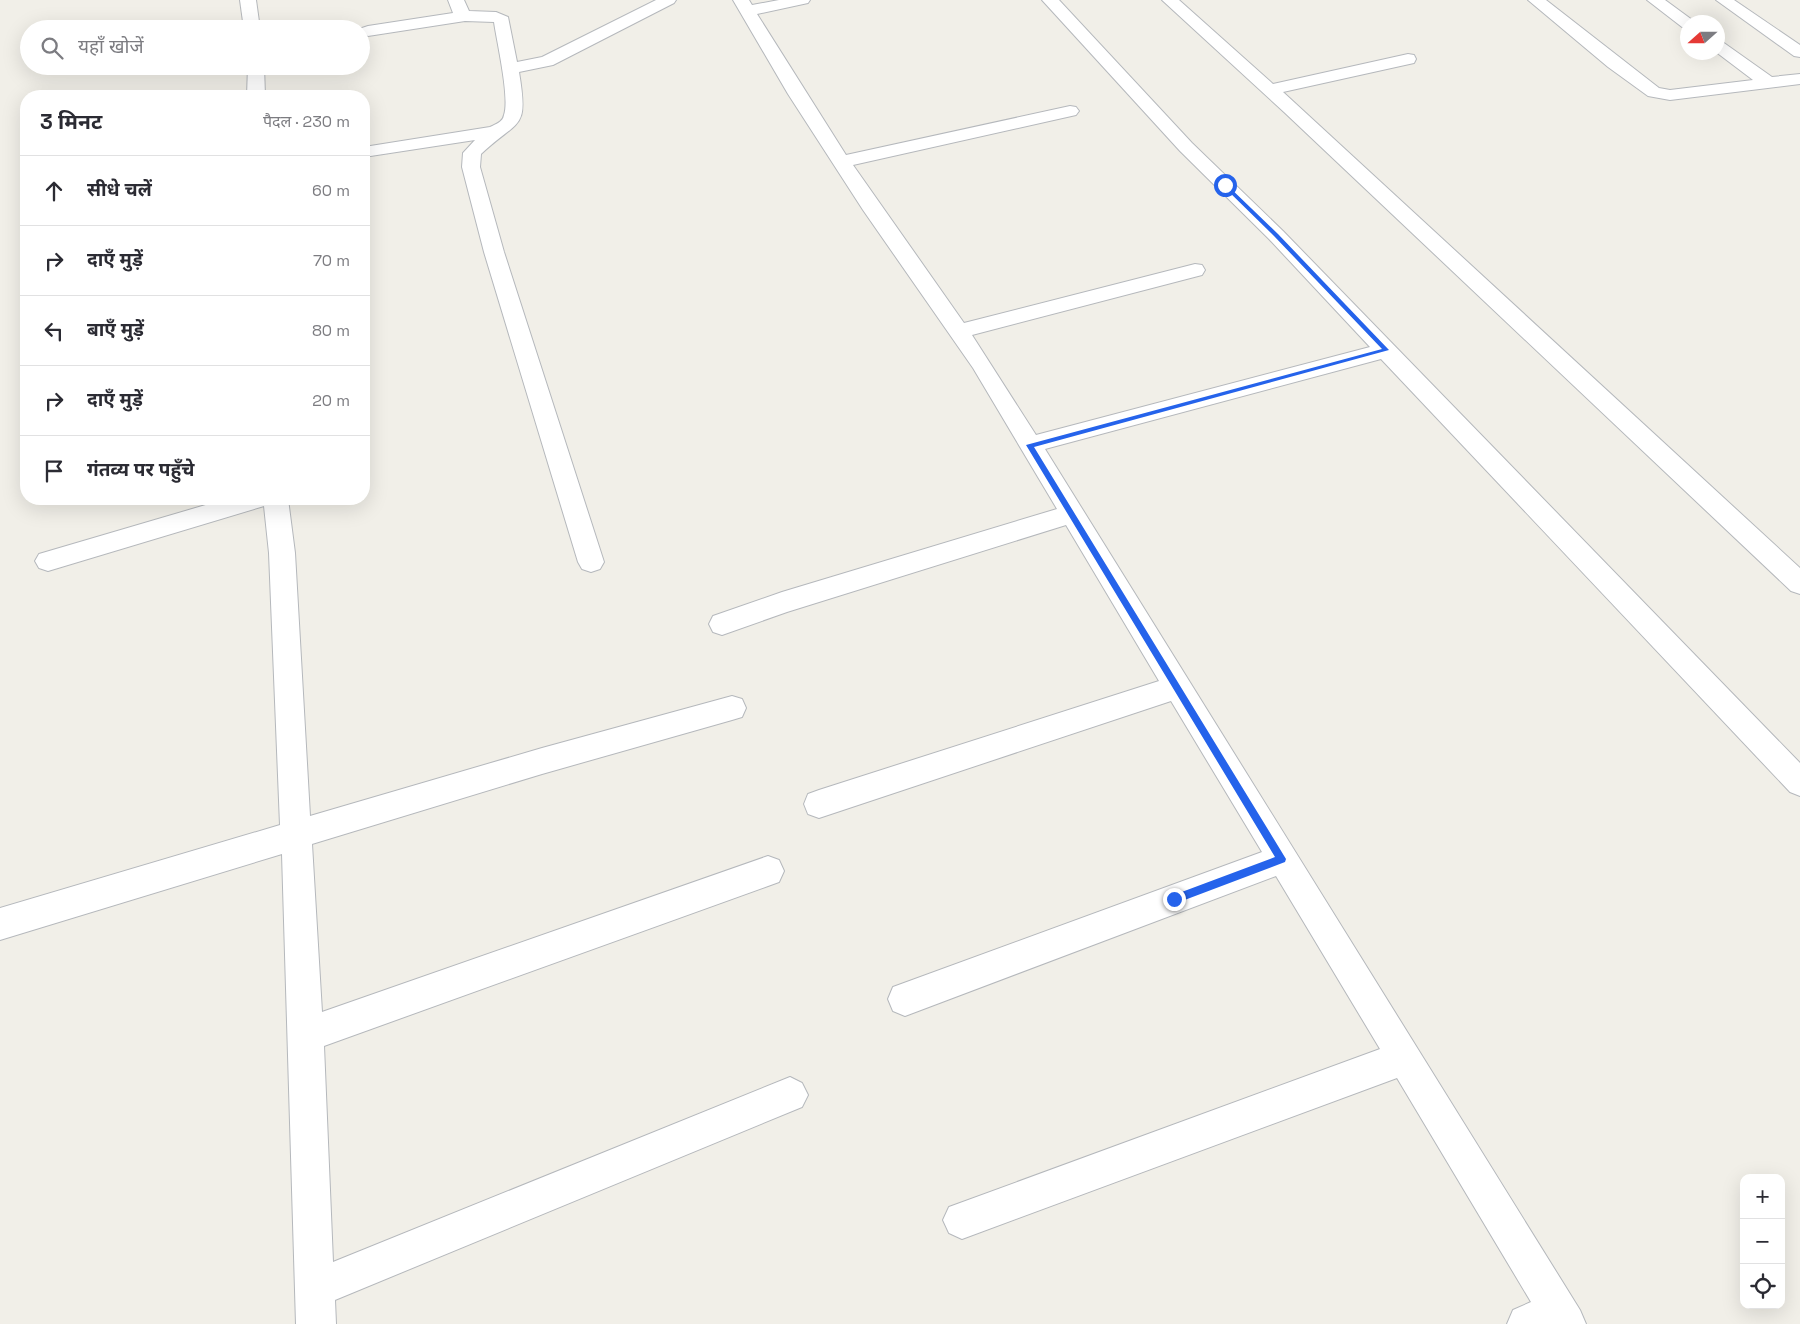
<!DOCTYPE html>
<html lang="hi">
<meta charset="utf-8">
<style>
:root{--surface:#fff;--page:#f2f2f3;--text:#2b2b33;--muted:#7c7c81;--line:#e1e1e2}
body{margin:0;font-family:"Space Grotesk","Noto Sans Devanagari",sans-serif;background:var(--page);color:var(--text)}
.controls{position:absolute;right:15px;bottom:15px;display:grid;overflow:hidden;border-radius:10px;box-shadow:0 5px 20px #0002}
.controls button{width:45px;height:45px;display:grid;place-items:center;padding:0;border:0;border-bottom:1px solid var(--line);background:var(--surface);color:var(--text);font:25px sans-serif}
.compass{position:absolute;left:1680px;top:15px;width:45px;height:45px;border-radius:50%;background:var(--surface);box-shadow:0 5px 20px #0002;rotate:249deg}
.stop{position:absolute;width:15px;height:15px;margin:-11px;border:4px solid #2563eb;border-radius:50%;background:#fff}
.stop.end{background:#2563eb;border-color:#fff;box-shadow:0 1px 5px #0008}
.list{margin:0;padding:0;list-style:none}
h2{display:flex;justify-content:space-between;align-items:center;height:65px;margin:0;padding:0 20px;font-size:21px}
h2 small{font-size:16px;font-weight:400;color:var(--muted)}
.list li{display:grid;grid-template-columns:32px 1fr auto;gap:15px;align-items:center;box-sizing:border-box;height:70px;padding:0 20px;border-top:1px solid var(--line)}
.list b{display:block;font-size:19px;white-space:nowrap}
.list em{font-size:16px;font-style:normal;color:var(--muted)}
.icon{flex:none;width:28px;height:28px;fill:none;stroke:currentColor;stroke-width:2;stroke-linecap:round;stroke-linejoin:round}
.map{position:relative;flex:none;width:1800px;height:1324px;overflow:hidden}
.search{position:absolute;background:var(--surface);box-shadow:0 5px 20px #0002;left:20px;top:20px;width:350px;height:55px;display:flex;align-items:center;gap:12px;box-sizing:border-box;padding:0 18px;border-radius:28px;color:var(--muted);font-size:19px}
.panel{position:absolute;background:var(--surface);box-shadow:0 5px 20px #0002;left:20px;top:90px;width:350px;height:415px;border-radius:20px}
.map>svg:first-child{display:block}
.lines{fill:none;stroke-linecap:round;stroke-linejoin:round}
.minor-casing{stroke:#b5b8bc;stroke-width:2}
.minor{fill:#fff;fill-rule:evenodd}
.route{fill:#2563eb}
</style>
<div class="map">
<svg width="1800" height="1324" viewBox="0 0 1800 1324">
<rect width="100%" height="100%" fill="#f1efe8"/>
<g class="lines">
<g class="minor-casing">
<g id="minor">
<path d="M240 0H256L260 29H244Z"/>
<path d="M448 0H464L469 11 496 12 508 17 517 62 542 57 656 0H676L674 3 553 65 519 72C529 132 519 118 481 154L480 167 504 252 604 562 600 569 591 572 582 569 578 562 484 252 462 167 463 153 475 140 364 157V147L490 127C496 124 503 122 504 115 510 98 497 43 494 22L465 21 368 36 361 33 362 28 368 26 453 13Z"/>
<path d="M733 0H749L752 5 779 0H810L808 3 757 14 846 155 1070 106 1076 107 1079 111 1076 115 853 165 964 323 1195 264 1202 265 1205 270 1202 275 972 335 1036 435 1370 347 1269 239 1180 151 1042 0H1059L1192 143 1283 231 1800 763V796L1790 792 1381 359 1045 449 1580 1310 1586 1324H1507L1513 1310 1531 1302 1397 1078 962 1239 949 1233 943 1220 949 1207 1380 1049 1276 876 905 1016 893 1011 888 999 893 987 1262 852 1171 701 819 818 808 814 804 804 808 794 819 790 1159 681 1066 525 787 612 722 635 713 632 709 624 713 616 782 592 1057 509 973 368 863 210 788 94Z"/>
<path d="M1162 0H1179L1273 84 1408 54 1414 55 1416 59 1414 63 1283 92 1800 568V594L1791 591 1284 112Z"/>
<path d="M1528 0H1546L1659 88 1670 90 1753 80 1716 52 1718 41 1724 43 1772 77 1800 74V84L1670 100 1648 96 1608 67Z"/>
<path d="M1647 0H1665L1695 22H1688V29L1682 27Z"/>
<path d="M1716 0H1734L1800 45V57L1794 56Z"/>
<path d="M248 66H264L265 96H247Z"/>
<path d="M226 499H288L295 553 310 816 542 748 732 696 742 699 746 708 742 717 732 720 542 774 312 844 322 1012 768 856 779 860 784 871 779 882 768 886 324 1046 333 1262 790 1077 802 1083 808 1095 802 1107 335 1300 336 1324H296L282 854 0 940V908L280 825 269 553 264 506 48 571 39 568 35 561 39 554Z"/>
</g>
</g>
<use href="#minor" class="minor"/>
</g>
<path class="route" d="M1225 183 1278 234 1389 350 1034 447 1286 859 1285 862 1174 904 1169 899 1171 896 1275 857 1026 445 1382 349 1274 236 1223 186Z"/>
</svg>
<div class="controls">
<button>+</button>
<button>−</button>
<button><svg class="icon" aria-label="locate" viewBox="0 0 24 24"><circle cx="12" cy="12" r="6"/><path d="M12 2v4M12 18v4M2 12h4M18 12h4"/></svg></button>
</div>
<svg class="compass" viewBox="-18 -18 36 36"><path d="M0-13l5 13h-10z" fill="#e53935"/><path d="M0 13l5-13h-10z" fill="#7c7c81"/></svg>
<div class="stop" style="left:1225px;top:185px"></div>
<div class="stop end" style="left:1174px;top:899px"></div>
<div class="search"><svg class="icon" aria-label="search" viewBox="0 0 24 24"><circle cx="10" cy="10" r="6"/><path d="M15 15l6 6"/></svg>यहाँ खोजें</div>
<section class="panel">
<h2>3 मिनट<small>पैदल · 230 m</small></h2>
<ul class="list">
<li><svg class="icon" aria-label="ahead" viewBox="0 0 24 24"><path d="M12 20V5M6 11l6-6 6 6"/></svg><div><b>सीधे चलें</b></div><em>60 m</em></li>
<li><svg class="icon" aria-label="right" viewBox="0 0 24 24"><path d="M7 20v-9h11M14 6l5 5-5 5"/></svg><div><b>दाएँ मुड़ें</b></div><em>70 m</em></li>
<li><svg class="icon" aria-label="left" viewBox="0 0 24 24"><path d="M17 20v-9H6M10 6l-5 5 5 5"/></svg><div><b>बाएँ मुड़ें</b></div><em>80 m</em></li>
<li><svg class="icon" aria-label="right" viewBox="0 0 24 24"><path d="M7 20v-9h11M14 6l5 5-5 5"/></svg><div><b>दाएँ मुड़ें</b></div><em>20 m</em></li>
<li><svg class="icon" aria-label="arrive" viewBox="0 0 24 24"><path d="M6 21V4h12l-3 4 3 4H6"/></svg><div><b>गंतव्य पर पहुँचे</b></div></li>
</ul>
</section>
</div>
